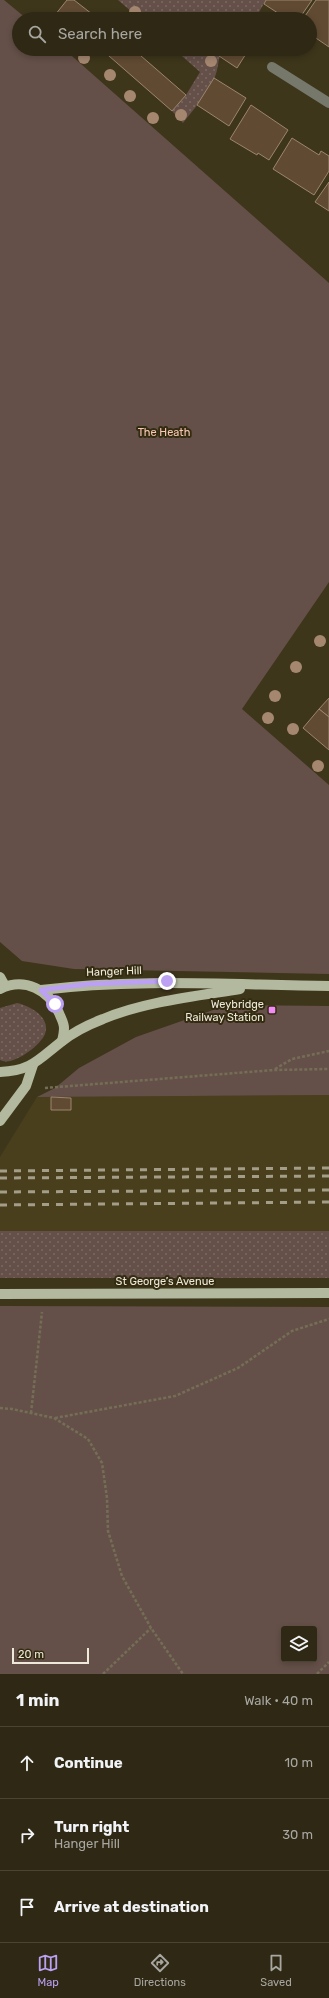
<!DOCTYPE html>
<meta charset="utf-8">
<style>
:root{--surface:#2e2814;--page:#3a3422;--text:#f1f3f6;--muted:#a7a6a0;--line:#494434;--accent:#bca0f2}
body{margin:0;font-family:Rubik,sans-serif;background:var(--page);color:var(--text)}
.controls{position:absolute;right:12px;bottom:12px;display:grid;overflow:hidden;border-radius:4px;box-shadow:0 2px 6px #0003}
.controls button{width:36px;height:36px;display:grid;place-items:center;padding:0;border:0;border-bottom:1px solid var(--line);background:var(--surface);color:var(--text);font:20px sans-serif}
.scale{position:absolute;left:12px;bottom:10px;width:77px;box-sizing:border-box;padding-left:4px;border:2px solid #eee9d9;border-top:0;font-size:11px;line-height:14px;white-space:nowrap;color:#eee9d9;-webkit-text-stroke:3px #342c11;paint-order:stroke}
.stop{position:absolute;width:12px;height:12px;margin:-9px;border:3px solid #bca0f2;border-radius:50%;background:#fff}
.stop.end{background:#bca0f2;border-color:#fff;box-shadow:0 1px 4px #0008}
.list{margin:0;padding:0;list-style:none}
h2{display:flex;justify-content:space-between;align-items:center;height:52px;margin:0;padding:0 16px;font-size:17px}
h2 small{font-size:13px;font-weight:400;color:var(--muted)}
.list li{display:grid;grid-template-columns:26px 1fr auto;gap:12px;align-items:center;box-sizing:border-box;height:72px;padding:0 16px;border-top:1px solid var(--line)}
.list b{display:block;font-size:15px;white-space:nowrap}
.list p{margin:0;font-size:13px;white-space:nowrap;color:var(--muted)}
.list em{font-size:13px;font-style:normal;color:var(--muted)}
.icon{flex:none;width:22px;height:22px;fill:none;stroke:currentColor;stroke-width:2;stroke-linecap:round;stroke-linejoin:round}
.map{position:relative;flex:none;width:329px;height:1674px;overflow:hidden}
.search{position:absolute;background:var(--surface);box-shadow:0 2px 6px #0003;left:12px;right:12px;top:12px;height:44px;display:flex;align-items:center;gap:10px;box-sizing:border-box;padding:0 14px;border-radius:22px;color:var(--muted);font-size:15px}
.sheet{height:268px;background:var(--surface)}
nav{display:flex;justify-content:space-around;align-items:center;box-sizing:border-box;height:56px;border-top:1px solid var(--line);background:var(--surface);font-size:11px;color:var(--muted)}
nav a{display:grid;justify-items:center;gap:2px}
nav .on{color:var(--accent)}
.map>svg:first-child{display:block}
.built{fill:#493f1c}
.grass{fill:url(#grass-dots)}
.green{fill:#645048;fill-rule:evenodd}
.building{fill:#604a32;stroke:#9c856e}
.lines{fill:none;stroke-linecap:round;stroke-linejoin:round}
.path{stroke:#756e57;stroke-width:2.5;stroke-dasharray:3 2;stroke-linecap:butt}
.minor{stroke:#75786b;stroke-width:10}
.major{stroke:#b2b99e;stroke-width:10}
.rail{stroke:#a49e89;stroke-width:3;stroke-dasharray:7 7;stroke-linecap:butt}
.tree{fill:#a58770}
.route{stroke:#bca0f2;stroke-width:5}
.poi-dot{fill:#f18bf5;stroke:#342c11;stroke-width:1.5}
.labels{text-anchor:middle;stroke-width:4;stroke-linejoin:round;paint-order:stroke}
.park-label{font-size:11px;fill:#fac9b6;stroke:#342c11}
.street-label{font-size:11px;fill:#eee9d9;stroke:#342c11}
.poi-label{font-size:11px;fill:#eee9d9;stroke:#342c11;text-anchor:end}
</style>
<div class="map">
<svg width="329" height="1674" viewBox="0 0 329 1674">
<defs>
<pattern id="grass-dots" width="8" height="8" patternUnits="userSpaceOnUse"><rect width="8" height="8" fill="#645048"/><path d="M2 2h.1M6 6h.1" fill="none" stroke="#7a6962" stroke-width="1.8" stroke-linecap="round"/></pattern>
</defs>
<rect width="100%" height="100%" fill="#3e361b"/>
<path class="built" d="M329 1095V1278H0V1157L37 1097Z"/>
<g class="grass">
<path d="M118 0H266L255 19H140Z"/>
<path d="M174 49H223C217 59 219 69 214 79 206 95 194 109 183 123L172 111 186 95 200 72Z"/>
<path d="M17 1003C30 1006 51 1017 45 1034 40 1046 12 1067 0 1060V1008Z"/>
<rect x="0" y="1231" width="329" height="47"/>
</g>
<g class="green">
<path d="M0 0H4L27 19H19V49H64L329 283V582L242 709 329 785V974L74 969 22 961 0 942Z"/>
<path d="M238 1005 329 1006V1095L37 1097 55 1088 79 1068 136 1037 216 1009Z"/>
<path d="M0 1306 329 1307V1674H0ZM284 1629H314V1659H284Z"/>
</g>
<g class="building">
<path d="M67 0H74L92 14 88 19H48L53 14 55 15Z"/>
<path d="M266 0H312L299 19H287L264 4Z"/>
<path d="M316 0H329V47L310 34V19H303Z"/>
<path d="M101 49H133L186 95 172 111Z"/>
<path d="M223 49H249L237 68 219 56Z"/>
<path d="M214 78 246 98 229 126 197 105Z"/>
<path d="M251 105 288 130 269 160 258 153 257 155 230 139Z"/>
<path d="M292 138 319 155 321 151 329 156V171L314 195 273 169Z"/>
<path d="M329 182V211L315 202Z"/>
<path d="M329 698V717L319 709Z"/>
<path d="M319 709 329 717V750L303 728Z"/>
<path d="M51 1097 71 1098V1110H51Z"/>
</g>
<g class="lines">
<g class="path">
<path d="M275 1069 292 1059 329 1051"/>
<path d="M45 1088 274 1070 329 1069"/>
<path d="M0 1408 12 1409 54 1418 88 1439 102 1463 107 1498 108 1531 122 1576 151 1628 183 1674"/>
<path d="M31 1413 42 1312"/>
<path d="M55 1418 175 1396 238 1368 292 1331 329 1319"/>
<path d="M103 1674 151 1628"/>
<path d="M317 1674 329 1662"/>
</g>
<path class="minor" d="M272 67 329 103"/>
<g class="major">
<path d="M0 977 5 986"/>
<path d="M0 989C25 977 49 990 59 1013 61 1018 64 1023 64 1028 64 1032 63 1037 62 1041"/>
<path d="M41 990C137 978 233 985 329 986"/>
<path d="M0 1072C31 1071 38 1060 61 1042 72 1033 90 1024 103 1019 143 1002 197 996 240 989"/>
<path d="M0 1121 26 1086 33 1065"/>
<path d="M0 1294 329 1293"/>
</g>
<g class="rail">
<path d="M0 1171 329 1168"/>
<path d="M0 1178 329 1176"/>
<path d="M0 1192 329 1190"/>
<path d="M0 1205 329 1202"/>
</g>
</g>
<g class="tree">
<circle cx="135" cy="12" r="6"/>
<circle cx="84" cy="58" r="6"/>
<circle cx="211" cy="61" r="6"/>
<circle cx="110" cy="75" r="6"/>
<circle cx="130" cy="96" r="6"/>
<circle cx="181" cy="115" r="6"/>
<circle cx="153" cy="118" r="6"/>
<circle cx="320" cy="641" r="6"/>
<circle cx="296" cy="667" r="6"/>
<circle cx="275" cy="696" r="6"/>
<circle cx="268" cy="718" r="6"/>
<circle cx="293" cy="729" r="6"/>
<circle cx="318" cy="766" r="6"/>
</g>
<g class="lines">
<path class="route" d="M55 1004 41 990 88 984 167 981"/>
</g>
<rect class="poi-dot" x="268" y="1006" width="8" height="8" rx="2"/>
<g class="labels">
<g class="park-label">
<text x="164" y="436">The Heath</text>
</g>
<g class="street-label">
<text transform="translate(114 971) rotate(-2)" y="4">Hanger Hill</text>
<text x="165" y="1285">St George’s Avenue</text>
</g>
<g class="poi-label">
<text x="264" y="1008">Weybridge<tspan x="264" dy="13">Railway Station</tspan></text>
</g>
</g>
</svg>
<div class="controls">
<button><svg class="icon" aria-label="layers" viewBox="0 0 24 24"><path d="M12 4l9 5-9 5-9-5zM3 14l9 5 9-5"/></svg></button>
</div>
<div class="scale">20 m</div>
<div class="stop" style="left:55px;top:1004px"></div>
<div class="stop end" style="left:167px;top:981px"></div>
<div class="search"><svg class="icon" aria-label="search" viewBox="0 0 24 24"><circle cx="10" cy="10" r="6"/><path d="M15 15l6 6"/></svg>Search here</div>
</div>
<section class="sheet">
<h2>1 min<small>Walk · 40 m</small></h2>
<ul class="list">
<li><svg class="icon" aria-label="ahead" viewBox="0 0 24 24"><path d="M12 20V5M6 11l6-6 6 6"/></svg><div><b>Continue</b></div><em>10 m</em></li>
<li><svg class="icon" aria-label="right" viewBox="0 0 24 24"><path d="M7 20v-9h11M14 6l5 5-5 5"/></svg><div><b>Turn right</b><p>Hanger Hill</p></div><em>30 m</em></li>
<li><svg class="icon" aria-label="arrive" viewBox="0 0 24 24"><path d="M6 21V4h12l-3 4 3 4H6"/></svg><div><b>Arrive at destination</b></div></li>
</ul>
</section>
<nav>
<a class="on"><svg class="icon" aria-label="map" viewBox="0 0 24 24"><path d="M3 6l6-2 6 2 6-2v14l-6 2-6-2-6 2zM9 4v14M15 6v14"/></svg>Map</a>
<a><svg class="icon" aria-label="directions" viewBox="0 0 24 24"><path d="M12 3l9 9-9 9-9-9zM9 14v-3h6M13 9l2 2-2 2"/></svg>Directions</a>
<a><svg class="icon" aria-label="saved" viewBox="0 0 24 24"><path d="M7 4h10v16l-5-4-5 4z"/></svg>Saved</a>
</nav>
